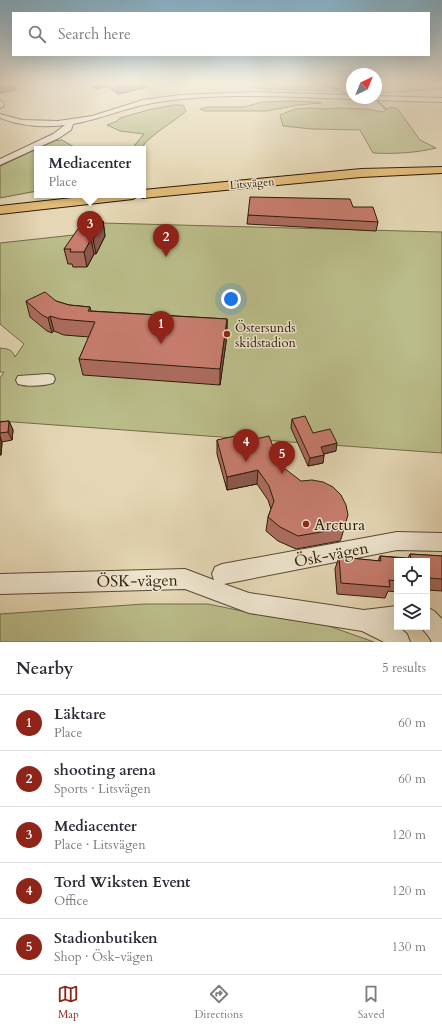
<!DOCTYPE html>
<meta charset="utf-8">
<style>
:root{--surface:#fff;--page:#f2f2f3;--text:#2b2b33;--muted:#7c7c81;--line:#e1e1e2;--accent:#8f2418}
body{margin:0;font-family:Cardo,serif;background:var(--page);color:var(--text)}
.controls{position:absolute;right:12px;bottom:12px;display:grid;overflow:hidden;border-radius:0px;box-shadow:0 4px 16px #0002}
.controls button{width:36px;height:36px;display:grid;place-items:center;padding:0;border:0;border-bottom:1px solid var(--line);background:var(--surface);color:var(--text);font:20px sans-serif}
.compass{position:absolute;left:346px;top:68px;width:36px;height:36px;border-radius:50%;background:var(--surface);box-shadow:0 4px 16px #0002;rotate:43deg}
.you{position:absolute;left:231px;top:299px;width:14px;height:14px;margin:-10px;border:3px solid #fff;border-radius:50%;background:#1a73e8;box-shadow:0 0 0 6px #1a73e833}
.badge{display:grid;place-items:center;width:26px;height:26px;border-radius:50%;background:var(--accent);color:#fff;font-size:13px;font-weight:700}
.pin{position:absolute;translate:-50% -33px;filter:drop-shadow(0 1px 2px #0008)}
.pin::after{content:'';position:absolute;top:21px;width:14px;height:12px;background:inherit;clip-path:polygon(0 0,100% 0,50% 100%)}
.popup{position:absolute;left:34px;top:146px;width:112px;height:52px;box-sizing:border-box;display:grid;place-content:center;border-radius:0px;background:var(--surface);filter:drop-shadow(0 1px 3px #0005);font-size:13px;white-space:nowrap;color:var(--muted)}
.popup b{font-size:15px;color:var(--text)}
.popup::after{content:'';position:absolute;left:50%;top:100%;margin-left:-8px;border:8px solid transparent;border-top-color:var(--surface)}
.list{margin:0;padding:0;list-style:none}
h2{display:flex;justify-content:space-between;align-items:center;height:52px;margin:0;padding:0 16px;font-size:17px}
h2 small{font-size:13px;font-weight:400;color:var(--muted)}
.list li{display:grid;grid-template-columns:26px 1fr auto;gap:12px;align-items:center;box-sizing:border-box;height:56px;padding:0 16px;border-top:1px solid var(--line)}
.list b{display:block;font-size:15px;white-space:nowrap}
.list p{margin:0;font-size:13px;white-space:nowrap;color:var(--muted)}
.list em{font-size:13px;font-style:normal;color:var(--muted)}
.icon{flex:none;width:22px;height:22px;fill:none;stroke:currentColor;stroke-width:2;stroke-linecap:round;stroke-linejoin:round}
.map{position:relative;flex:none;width:442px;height:642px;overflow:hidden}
.search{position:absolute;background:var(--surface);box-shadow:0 4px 16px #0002;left:12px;right:12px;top:12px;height:44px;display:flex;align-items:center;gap:10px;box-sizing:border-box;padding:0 14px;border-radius:0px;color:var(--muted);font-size:15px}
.sheet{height:332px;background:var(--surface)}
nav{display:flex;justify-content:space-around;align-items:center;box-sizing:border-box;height:56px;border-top:1px solid var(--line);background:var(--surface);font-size:11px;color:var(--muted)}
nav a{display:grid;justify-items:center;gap:2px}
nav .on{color:var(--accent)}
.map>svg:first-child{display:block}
.green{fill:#babd8a;stroke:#736c48}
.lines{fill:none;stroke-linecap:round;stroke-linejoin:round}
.stream{stroke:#6c7a69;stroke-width:2}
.minor-casing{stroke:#5a4a32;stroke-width:2}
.major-casing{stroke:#2c1b07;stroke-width:2}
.minor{fill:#eee5cf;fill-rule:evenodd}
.major{fill:#e2bc7a;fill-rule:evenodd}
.wall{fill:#ac6c5f;stroke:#2c1b07}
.shaded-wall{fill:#8c584e;stroke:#2c1b07}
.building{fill:#c87d6f;stroke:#2c1b07}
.poi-dot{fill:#8f2418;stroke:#eee5cf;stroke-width:1.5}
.labels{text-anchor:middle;stroke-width:3;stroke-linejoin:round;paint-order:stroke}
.far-street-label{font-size:11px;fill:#2c1b07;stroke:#eee5cf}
.poi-label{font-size:13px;fill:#2c1b07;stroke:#eee5cf;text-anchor:start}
.near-poi-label{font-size:16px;fill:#2c1b07;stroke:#eee5cf;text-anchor:start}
.near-street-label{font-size:16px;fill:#2c1b07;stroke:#eee5cf}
</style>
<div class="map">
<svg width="442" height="642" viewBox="0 0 442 642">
<rect width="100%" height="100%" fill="#e5d7b5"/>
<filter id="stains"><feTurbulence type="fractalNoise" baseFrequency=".005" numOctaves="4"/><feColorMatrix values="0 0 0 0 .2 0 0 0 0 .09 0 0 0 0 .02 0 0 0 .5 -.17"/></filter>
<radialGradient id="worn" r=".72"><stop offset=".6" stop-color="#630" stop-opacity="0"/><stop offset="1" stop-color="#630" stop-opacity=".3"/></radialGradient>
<g class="green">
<path d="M253 83H325L335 91 265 89 252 87Z"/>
<path d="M376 83H442V89L376 93Z"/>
<path d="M290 101 319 102 321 103 298 105 267 111H205L200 109 208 107H244L262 102Z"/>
<path d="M174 105H183L186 111C177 120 143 139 142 149H135L134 146 144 134 120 131 107 125 117 121 120 118 148 110Z"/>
<path d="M391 107 397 108 420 140 436 148C416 153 394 154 373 153L360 130 312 129 283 126 280 115 295 109 311 108 322 109 338 108 367 109 383 112Z"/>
<path d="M62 140 74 147 83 149H37V191L0 198V166L54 141Z"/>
<path d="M102 223 442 232V453L0 421V378L4 372H0V348C8 349 12 349 15 357L24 344 0 324V243L92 233Z"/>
<path d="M144 604H208L266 616 326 625 374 642H0V614Z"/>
</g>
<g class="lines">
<g class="stream">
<path d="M316 83 338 90"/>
<path d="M378 102 386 109"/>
</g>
<g class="minor-casing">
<g id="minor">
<path d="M328 83H337L352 90V98H355L352 99C288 97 222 92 158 102 129 106 102 119 73 124L71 130 59 138 0 165V159L53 134 65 125C43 128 21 126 0 118V114L22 120 58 121 92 116 143 100 180 95 253 92 349 95Z"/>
<path d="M376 96 442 98V102L374 100 371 98H376Z"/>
<path d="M0 100 3 102 4 106 0 108Z"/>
<path d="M48 374 53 375 55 379 53 383C43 386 28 387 18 384L16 380 18 376Z"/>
<path d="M397 532 442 533V551L397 550 224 584 249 593 364 610 397 606V627H399L407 634 410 642H384L362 631 249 613 185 589 0 594V574L185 569 214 580 212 574 215 567 222 564Z"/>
<path d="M427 607 434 611 442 619V642H432L429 637 421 627H427Z"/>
</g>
</g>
<g class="major-casing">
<path id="major" d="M442 167V173L361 177 143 198 138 196 133 199 0 214V206L99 195H143V190L361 169Z"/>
</g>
<use href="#minor" class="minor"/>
<use href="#major" class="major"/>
</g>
<g class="wall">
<path d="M86 83H146L147 87 118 94 106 86 96 89Z"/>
<path d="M353 207 378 222 376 231 247 224 248 215Z"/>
<path d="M103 221 105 236 96 254H94L87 267H73L72 264H68L64 249Z"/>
<path d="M26 301H56L69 305 90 307 91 311 227 319V335L220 385 83 375 79 359 89 337 64 335 54 331 52 333 47 331 30 317Z"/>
<path d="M292 419 313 433 336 451 324 454 323 463 308 466 291 428Z"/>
<path d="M9 421 13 430 12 440 2 442 1 455H0V422Z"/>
<path d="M217 440 237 443 280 465 345 525 341 539 340 541 296 549 278 541 266 531 268 517 271 509 268 500 257 484 227 490 217 454Z"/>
<path d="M410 554 442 556V591L427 590V561H397V592L388 591 385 598 337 594 335 569 339 557 378 561 380 556 408 558Z"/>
</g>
<g class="shaded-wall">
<path d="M3 83H14L16 90 0 93V84Z"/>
<path d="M95 83H105L106 86 96 89Z"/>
<path d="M127 83H146L147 87 118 94 117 86Z"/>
<path d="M103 221 105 236 96 254 93 239Z"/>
<path d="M91 239 94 254 87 267 84 252Z"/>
<path d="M50 316 54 331 52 333 48 318Z"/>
<path d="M227 319V335L220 385V369Z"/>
<path d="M9 421 13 430 12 440 8 432Z"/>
<path d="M0 436 2 442 1 455H0Z"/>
<path d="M337 443 336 451 319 455 321 447Z"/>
<path d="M324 455 323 463 308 466 310 458Z"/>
<path d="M258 470 257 484 227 490V477Z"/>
</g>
<g class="building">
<path d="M114 83H127L117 86Z"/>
<path d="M250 197 350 199 353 207H373L378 222 248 215Z"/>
<path d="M84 220 103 221 93 239H91L84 252H70L71 249H64Z"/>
<path d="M45 292 56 301 69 305 90 307 88 311 227 319 220 369 79 359 95 322 60 319 50 316 48 318 42 315 26 301Z"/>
<path d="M305 416 313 433 330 429 337 443 321 447 324 455 310 458 292 419Z"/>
<path d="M9 421 8 432 0 433V422Z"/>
<path d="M235 436 237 443 269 436 280 465 301 481 312 480 323 482 333 487 341 495 346 505 348 515 345 525 344 528 298 536 280 527 268 517 274 501 269 486 258 470 227 477 217 440Z"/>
<path d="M410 554 442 556V579L427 578V561H397V581L389 580 390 587 341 583 339 557 381 561 380 556 411 559Z"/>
</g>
<linearGradient id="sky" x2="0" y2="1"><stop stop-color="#87b6d0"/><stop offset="0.48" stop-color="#f3edde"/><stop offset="1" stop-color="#f3edde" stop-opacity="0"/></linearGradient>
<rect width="442" height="173" fill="url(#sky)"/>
<g class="poi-dot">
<circle cx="227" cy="334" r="4"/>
<circle cx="306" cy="524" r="4"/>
</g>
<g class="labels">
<g class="far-street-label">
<text transform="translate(252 183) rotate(-5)" y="4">Litsvägen</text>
</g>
<g class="poi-label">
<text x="235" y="332">Östersunds<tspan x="235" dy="15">skidstadion</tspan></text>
</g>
<g class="near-poi-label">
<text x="314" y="530">Arctura</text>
</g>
<g class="near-street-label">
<text transform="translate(331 554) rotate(-11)" y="6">Ösk-vägen</text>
<text transform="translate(137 580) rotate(-1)" y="6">ÖSK-vägen</text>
</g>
</g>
<rect width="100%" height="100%" filter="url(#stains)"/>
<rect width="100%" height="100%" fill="url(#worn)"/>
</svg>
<div class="controls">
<button><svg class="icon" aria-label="locate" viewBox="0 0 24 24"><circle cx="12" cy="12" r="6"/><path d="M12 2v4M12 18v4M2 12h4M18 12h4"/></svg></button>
<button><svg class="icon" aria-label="layers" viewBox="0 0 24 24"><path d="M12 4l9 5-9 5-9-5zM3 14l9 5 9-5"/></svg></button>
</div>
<svg class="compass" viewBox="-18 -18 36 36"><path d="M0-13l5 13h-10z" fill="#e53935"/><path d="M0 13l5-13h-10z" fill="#7c7c81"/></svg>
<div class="you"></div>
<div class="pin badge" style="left:161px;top:344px">1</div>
<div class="pin badge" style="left:166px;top:257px">2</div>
<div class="pin badge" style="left:90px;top:244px">3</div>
<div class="popup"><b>Mediacenter</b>Place</div>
<div class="pin badge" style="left:246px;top:462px">4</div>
<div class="pin badge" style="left:282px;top:474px">5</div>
<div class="search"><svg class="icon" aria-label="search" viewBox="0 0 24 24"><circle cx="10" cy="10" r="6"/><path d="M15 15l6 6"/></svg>Search here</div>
</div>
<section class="sheet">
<h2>Nearby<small>5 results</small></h2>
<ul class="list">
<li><span class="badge">1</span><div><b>Läktare</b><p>Place</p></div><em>60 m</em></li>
<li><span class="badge">2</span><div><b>shooting arena</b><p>Sports · Litsvägen</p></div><em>60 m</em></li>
<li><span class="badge">3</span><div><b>Mediacenter</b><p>Place · Litsvägen</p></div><em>120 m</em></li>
<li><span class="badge">4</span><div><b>Tord Wiksten Event</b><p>Office</p></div><em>120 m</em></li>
<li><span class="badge">5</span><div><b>Stadionbutiken</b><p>Shop · Ösk-vägen</p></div><em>130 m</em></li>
</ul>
</section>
<nav>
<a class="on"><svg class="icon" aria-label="map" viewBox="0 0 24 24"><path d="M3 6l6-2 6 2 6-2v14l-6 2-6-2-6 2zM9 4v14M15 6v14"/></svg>Map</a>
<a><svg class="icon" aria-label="directions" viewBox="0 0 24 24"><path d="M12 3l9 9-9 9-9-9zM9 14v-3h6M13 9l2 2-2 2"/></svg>Directions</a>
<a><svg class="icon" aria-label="saved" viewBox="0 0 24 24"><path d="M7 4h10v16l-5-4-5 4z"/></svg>Saved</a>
</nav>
